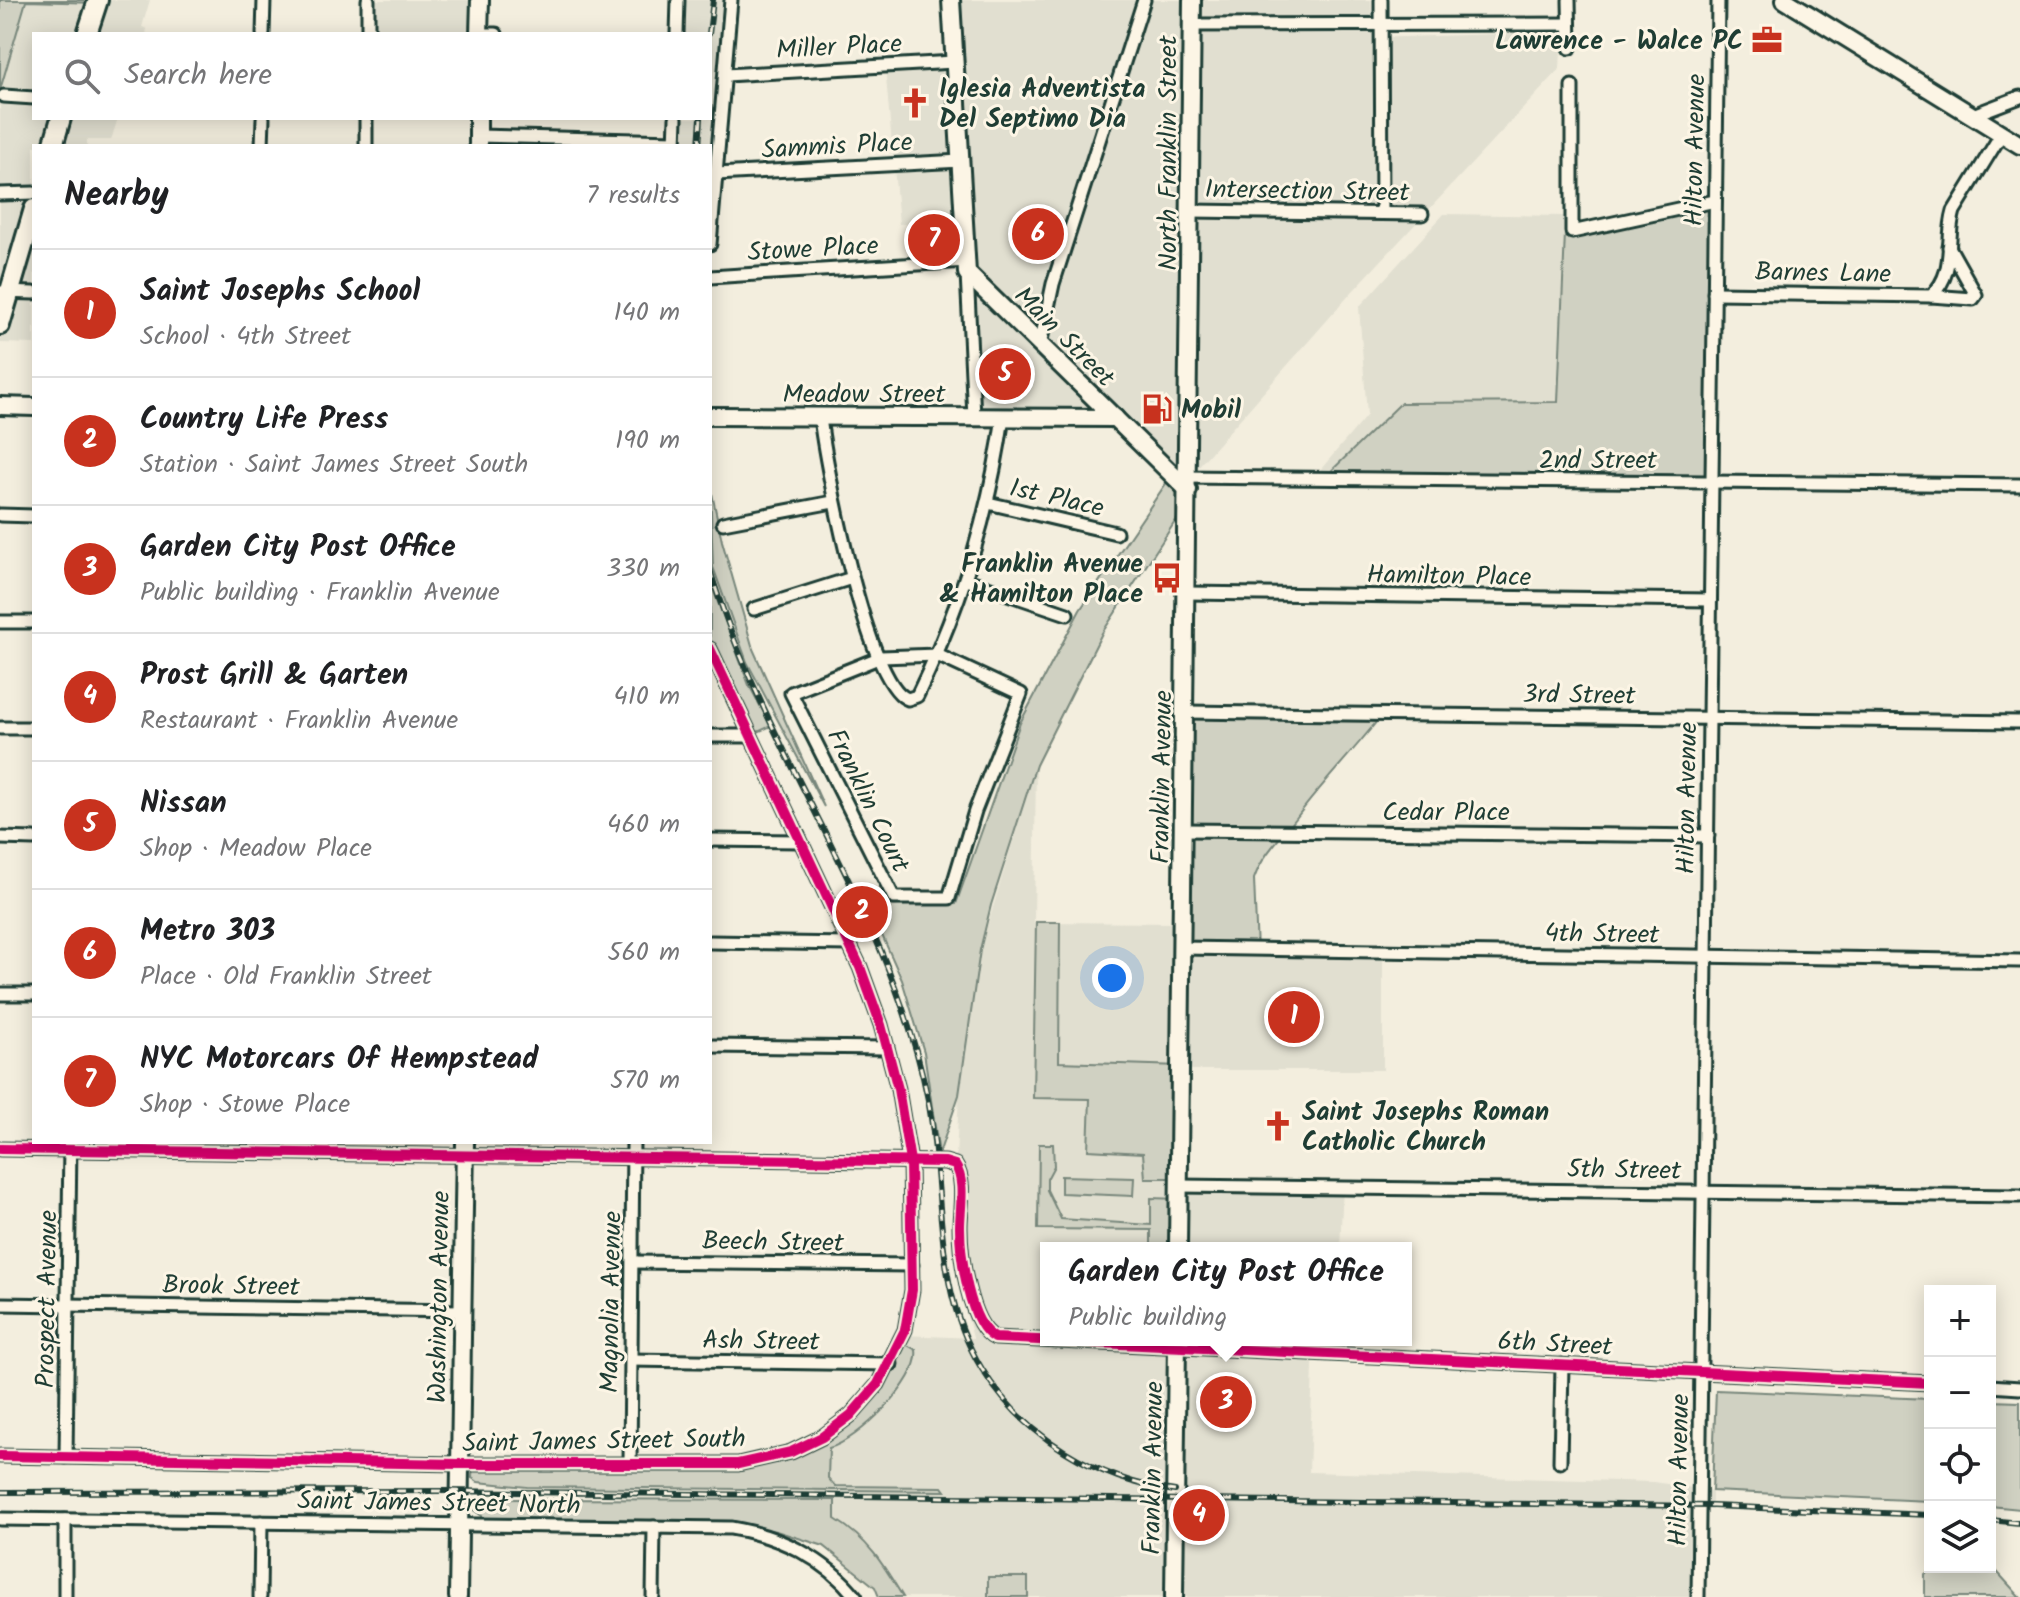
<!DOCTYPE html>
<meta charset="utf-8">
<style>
:root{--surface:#fff;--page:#f2f2f2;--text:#202124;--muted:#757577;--line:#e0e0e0;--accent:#c8321e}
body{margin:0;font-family:Kalam,sans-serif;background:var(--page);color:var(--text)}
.controls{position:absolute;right:24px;bottom:24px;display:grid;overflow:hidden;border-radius:0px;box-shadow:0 4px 20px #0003}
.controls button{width:72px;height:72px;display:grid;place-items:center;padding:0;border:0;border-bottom:2px solid var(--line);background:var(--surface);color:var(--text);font:40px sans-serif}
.you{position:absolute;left:1112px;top:978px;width:28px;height:28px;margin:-20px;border:6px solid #fff;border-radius:50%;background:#1a73e8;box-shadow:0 0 0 12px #1a73e833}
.badge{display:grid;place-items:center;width:52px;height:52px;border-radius:50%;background:var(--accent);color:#fff;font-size:26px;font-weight:700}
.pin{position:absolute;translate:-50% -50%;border:4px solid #fff;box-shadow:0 2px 8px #0006}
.popup{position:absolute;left:1040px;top:1242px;width:372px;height:104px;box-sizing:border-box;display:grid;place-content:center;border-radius:0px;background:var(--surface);filter:drop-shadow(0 2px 6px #0005);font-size:26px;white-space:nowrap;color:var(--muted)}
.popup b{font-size:30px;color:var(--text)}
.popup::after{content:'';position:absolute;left:50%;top:100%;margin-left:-16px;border:16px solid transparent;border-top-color:var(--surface)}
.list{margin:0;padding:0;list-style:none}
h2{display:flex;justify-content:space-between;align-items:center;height:104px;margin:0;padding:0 32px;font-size:34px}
h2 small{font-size:26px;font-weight:400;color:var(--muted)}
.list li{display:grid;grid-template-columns:52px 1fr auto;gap:24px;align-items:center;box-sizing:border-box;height:128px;padding:0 32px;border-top:2px solid var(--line)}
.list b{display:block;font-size:30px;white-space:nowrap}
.list p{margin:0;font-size:26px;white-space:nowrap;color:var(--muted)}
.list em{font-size:26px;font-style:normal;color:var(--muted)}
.icon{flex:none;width:44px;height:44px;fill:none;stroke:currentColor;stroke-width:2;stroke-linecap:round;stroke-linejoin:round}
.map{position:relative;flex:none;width:2020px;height:1597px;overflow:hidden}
.search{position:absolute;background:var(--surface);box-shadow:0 4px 20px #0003;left:32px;top:32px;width:680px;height:88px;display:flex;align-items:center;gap:20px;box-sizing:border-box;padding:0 28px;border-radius:0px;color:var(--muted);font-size:30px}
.panel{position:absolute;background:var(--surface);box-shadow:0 4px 20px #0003;left:32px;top:144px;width:680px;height:1000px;border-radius:0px}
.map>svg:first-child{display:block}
.built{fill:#e1dfd0}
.green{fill:#d0d1c2;stroke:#78877b;stroke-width:2}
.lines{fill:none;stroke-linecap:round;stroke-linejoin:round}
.street-casing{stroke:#1f3d34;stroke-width:17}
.secondary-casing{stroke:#1f3d34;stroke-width:22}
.primary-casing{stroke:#1f3d34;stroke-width:24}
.street{stroke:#fcf5e5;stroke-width:11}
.secondary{stroke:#fcf5e5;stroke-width:16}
.primary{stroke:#fcf5e5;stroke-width:18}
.rail-casing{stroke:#1f3d34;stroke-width:6}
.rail{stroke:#fcf5e5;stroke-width:3;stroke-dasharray:9;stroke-linecap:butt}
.cycleway-casing{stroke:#fcf5e5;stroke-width:15}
.cycleway{stroke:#d6006c;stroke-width:10}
.labels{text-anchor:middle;stroke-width:6;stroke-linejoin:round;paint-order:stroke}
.poi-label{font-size:26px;font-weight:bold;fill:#1f3d34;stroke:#fcf5e5;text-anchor:start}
.street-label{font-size:26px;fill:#1f3d34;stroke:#fcf5e5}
</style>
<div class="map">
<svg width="2020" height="1597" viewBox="0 0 2020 1597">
<rect width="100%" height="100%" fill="#f3eede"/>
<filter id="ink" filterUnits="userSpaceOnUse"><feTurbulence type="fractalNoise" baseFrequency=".0125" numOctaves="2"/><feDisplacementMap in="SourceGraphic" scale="16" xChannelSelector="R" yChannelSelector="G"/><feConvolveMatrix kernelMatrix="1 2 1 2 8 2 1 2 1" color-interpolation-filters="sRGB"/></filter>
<g filter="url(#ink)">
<g class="built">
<path d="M98 0H150L142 27 147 29 146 34H34V118H118L111 140H87V146H34V344L0 343V90L26 1 97 3Z"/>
<path d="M377 0H471L470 34H376Z"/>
<path d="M678 0H731L710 241V146H675L676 118H710V34H677Z"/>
<path d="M951 0H1371L1373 38 1562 32 1560 69 1352 292 1189 477 1111 425 969 426 958 222 899 224 885 66 954 62Z"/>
<path d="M1444 214 1565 216 1559 402 1401 403 1326 476H1315L1367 415 1359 307Z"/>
<path d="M1036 765 1034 922 1181 923V951L1383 952V1070H1182L1181 1184 1343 1186 1340 1248H1046V1340H1314L1309 1472 1654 1482 1712 1491V1510L1699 1509 1698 1597H879L875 1587 824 1546 812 1543 818 1438 853 1413 903 1335 973 1338 961 1292 953 1226 959 1093 980 950Z"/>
</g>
<g class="green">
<path d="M0 0H98V3L26 1 0 90Z"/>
<path d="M1715 201 1710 482 1326 476 1401 403 1558 402 1565 233Z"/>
<path d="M1186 477V505L1102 633 1036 765 991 905 980 950 959 1095 939 1154 924 1052 902 980 869 906 956 904 1020 723 1080 610 1169 479Z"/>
<path d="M710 484 722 541 753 649 824 807 747 662 713 567Z"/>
<path d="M710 581 749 685 771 726 749 736 710 649Z"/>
<path d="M1184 712 1381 716C1354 751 1323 782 1297 817 1281 838 1263 853 1254 879L1257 951H1181Z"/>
<path d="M1036 922H1060L1059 1062 1181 1066 1179 1178H1145L1143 1153 1088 1150 1090 1099 1033 1098Z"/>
<path d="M1039 1144H1053L1054 1166 1047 1179V1190L1061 1219 1151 1225V1198L1179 1199 1178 1248H1151V1230L1038 1229Z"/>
<path d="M1061 1176 1134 1178 1133 1196 1061 1193Z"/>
<path d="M907 1345 916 1350C921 1380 857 1441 829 1448L828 1478 835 1486 942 1487 945 1491 527 1487 478 1482 472 1478 473 1457 738 1464 778 1456 842 1423 898 1348Z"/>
<path d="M1716 1390 1930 1399 1929 1501 1712 1491Z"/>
<path d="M1990 1401 2020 1402V1509L1990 1506Z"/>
<path d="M478 1499 835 1500V1519C868 1539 883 1564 903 1597H879L875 1587 824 1546 776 1531 724 1523 485 1518 469 1507Z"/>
<path d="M1990 1564 2020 1597H1925V1574L1937 1567H1990Z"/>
<rect x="988" y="1577" width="40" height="20"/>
</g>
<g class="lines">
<g class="street-casing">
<g id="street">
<path d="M1381 0 1382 213"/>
<path d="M1569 0 1570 48"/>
<path d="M1192 25 1569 24"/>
<path d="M263 34 264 0"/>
<path d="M368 34V0"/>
<path d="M479 34H496"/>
<path d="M677 34 678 0"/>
<path d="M726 75 954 62"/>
<path d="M1572 86V232L1715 201"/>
<path d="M4 96 34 98"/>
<path d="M1973 115 2020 97"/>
<path d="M478 136 675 141"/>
<path d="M675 145 676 118"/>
<path d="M262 146 263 118"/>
<path d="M366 146V118"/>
<path d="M716 174 961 161"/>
<path d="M0 194 34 193"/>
<path d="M1191 211 1422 214"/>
<path d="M710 244 731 0"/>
<path d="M967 273 974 417"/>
<path d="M710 277 967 261"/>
<path d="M0 292 34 293"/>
<path d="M1714 293 1931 296C1957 272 1945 241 1954 211L2002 133"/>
<path d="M1931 296 1973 299 1976 295 1949 247"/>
<path d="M1040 345 1053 284 1144 0"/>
<path d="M820 417C825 461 867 687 908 699L917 696C961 606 989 516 1003 417"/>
<path d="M1181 477 2020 485"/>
<path d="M988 503 1116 533"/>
<path d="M0 515 34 516"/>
<path d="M723 523 833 502"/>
<path d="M967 580 1067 614"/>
<path d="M1187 593 1710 600"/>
<path d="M754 609 852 578"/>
<path d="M0 622H34"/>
<path d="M937 655 1021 694 975 811 949 898H894L791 693 881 657Z"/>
<path d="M1186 712 2020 722"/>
<path d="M0 728H34"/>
<path d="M710 736H749"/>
<path d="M1184 830 1708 836"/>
<path d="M0 838 34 839"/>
<path d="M710 840 800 841"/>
<path d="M710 942 849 944"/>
<path d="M1182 948 2020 961"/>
<path d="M0 994H34"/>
<path d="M710 1046 887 1048"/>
<path d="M0 1149 945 1162 955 1165C966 1181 960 1208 960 1227 960 1255 969 1325 995 1338L1930 1383"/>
<path d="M1179 1186 2020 1196"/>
<path d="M633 1262 912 1265"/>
<path d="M0 1304 461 1311"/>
<path d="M631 1360 891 1364"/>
<path d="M1990 1386 2020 1388"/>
<path d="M0 1456 459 1464H738L791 1452 822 1437 851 1415 878 1384 905 1330 912 1290 910 1161 898 1089 881 1025 860 967 710 649"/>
<path d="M66 1457 70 1143"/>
<path d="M1560 1462 1562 1365"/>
<path d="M630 1463 633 1142"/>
<path d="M0 1519 731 1528C780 1536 825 1558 856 1597"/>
<path d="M65 1597V1520"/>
<path d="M260 1597 261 1522"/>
<path d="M653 1597 654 1527"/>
<path d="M1698 1597 1718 0"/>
</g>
</g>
<g class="secondary-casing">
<g id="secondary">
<path d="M951 0 967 273 1188 490"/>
<path d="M1785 0 2020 145"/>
<path d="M479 34 480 0"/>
<path d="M478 146V118"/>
<path d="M0 406 34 407"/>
<path d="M710 416 1115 418"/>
<path d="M1178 1248 1192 0"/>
<path d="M458 1597 465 1142"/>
<path d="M1174 1597 1177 1340"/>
</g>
</g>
<g class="primary-casing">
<g id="primary">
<path d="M87 34 98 0"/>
<path d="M53 146 61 118"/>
<path d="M0 325 34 209"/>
</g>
</g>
<use href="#street" class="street"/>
<use href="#secondary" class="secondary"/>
<use href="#primary" class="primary"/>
<g class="rail-casing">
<g id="rail">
<path d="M709 34 713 0"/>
<path d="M699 146 701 118"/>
<path d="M710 570C765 755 890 909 928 1100 946 1192 931 1286 982 1369 1024 1437 1097 1480 1175 1491"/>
<path d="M0 1492 445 1491 1713 1506 1930 1515"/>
<path d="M1990 1520 2020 1523"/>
</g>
</g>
<use href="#rail" class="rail"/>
<g class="cycleway-casing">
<g id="cycleway">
<path d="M0 1149 945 1162 955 1165C966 1181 960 1208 960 1227 960 1255 969 1325 995 1338L1930 1383"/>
<path d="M0 1456 459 1464H738L791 1452 822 1437 851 1415 878 1384 905 1330 912 1290 910 1161 898 1089 881 1025 860 967 710 649"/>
</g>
</g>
<use href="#cycleway" class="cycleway"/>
</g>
</g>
<defs>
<g id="office-bare" transform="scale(2.4)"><path d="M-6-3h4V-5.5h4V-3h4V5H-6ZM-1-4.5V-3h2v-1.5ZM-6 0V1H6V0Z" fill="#c8321e" stroke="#fcf5e5" stroke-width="2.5" paint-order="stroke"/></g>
<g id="church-bare" transform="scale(2.4)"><path d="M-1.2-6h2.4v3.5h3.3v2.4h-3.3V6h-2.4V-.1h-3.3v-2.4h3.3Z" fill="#c8321e" stroke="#fcf5e5" stroke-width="2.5" paint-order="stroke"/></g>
<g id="fuel-bare" transform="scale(2.4)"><path d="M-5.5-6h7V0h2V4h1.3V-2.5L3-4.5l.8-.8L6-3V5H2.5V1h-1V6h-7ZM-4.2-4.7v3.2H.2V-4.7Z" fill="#c8321e" stroke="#fcf5e5" stroke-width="2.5" paint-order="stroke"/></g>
<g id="bus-bare" transform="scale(2.4)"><path d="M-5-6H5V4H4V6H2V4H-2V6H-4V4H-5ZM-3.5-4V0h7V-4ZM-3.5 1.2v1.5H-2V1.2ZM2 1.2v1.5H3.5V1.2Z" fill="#c8321e" stroke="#fcf5e5" stroke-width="2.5" paint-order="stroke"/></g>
</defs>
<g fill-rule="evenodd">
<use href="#office-bare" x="1767" y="40"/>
<use href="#church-bare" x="915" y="103"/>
<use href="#fuel-bare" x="1157" y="409"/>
<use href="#bus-bare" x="1167" y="578"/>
<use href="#church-bare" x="1278" y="1126"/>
</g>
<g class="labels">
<g class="poi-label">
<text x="1743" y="49" text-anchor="end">Lawrence - Walce PC</text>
<text x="939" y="97">Iglesia Adventista<tspan x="939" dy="30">Del Septimo Dia</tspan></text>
<text x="1181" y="418">Mobil</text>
<text x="1143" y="572" text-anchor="end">Franklin Avenue<tspan x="1143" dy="30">&amp; Hamilton Place</tspan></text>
<text x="1302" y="1120">Saint Josephs Roman<tspan x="1302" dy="30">Catholic Church</tspan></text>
</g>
<g class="street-label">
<text transform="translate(839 46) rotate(-3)" y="9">Miller Place</text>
<text transform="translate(837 145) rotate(-3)" y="9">Sammis Place</text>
<text transform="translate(1694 150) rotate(-89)" y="9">Hilton Avenue</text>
<text transform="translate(1167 153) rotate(-90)" y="9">North Franklin Street</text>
<text transform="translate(1307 190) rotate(1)" y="9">Intersection Street</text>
<text transform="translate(813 248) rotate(-3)" y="9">Stowe Place</text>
<text transform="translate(1823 272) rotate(1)" y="9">Barnes Lane</text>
<text transform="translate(1065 336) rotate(45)" y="9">Main Street</text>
<text x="864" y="402">Meadow Street</text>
<text x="1598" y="468">2nd Street</text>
<text transform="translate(1057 497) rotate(13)" y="9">1st Place</text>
<text transform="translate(1449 575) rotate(1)" y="9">Hamilton Place</text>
<text transform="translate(1579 694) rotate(1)" y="9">3rd Street</text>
<text transform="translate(1161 777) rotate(-89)" y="9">Franklin Avenue</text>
<text transform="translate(1686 798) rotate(-89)" y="9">Hilton Avenue</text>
<text transform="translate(869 800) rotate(64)" y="9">Franklin Court</text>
<text x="1446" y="820">Cedar Place</text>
<text transform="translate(1602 933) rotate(1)" y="9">4th Street</text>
<text transform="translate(1624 1169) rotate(1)" y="9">5th Street</text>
<text transform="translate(773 1241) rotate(1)" y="9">Beech Street</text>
<text transform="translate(231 1285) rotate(1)" y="9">Brook Street</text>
<text transform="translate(438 1297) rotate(-89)" y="9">Washington Avenue</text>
<text transform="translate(46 1299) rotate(-89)" y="9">Prospect Avenue</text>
<text transform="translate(610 1302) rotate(-89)" y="9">Magnolia Avenue</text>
<text transform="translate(761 1340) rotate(1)" y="9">Ash Street</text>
<text transform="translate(1555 1343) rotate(3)" y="9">6th Street</text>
<text transform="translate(604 1440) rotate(-1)" y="9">Saint James Street South</text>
<text transform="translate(1152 1468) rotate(-89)" y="9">Franklin Avenue</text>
<text transform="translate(1678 1470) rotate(-89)" y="9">Hilton Avenue</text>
<text transform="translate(439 1502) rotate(1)" y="9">Saint James Street North</text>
</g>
</g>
</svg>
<div class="controls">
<button>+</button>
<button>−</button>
<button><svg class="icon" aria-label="locate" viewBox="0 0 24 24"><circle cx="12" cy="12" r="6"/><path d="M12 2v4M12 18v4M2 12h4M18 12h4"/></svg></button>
<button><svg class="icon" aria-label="layers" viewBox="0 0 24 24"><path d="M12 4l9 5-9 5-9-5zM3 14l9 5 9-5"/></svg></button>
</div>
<div class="you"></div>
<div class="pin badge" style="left:1294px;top:1017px">1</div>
<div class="pin badge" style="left:862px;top:912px">2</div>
<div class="pin badge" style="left:1226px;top:1402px">3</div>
<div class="popup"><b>Garden City Post Office</b>Public building</div>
<div class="pin badge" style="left:1199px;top:1515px">4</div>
<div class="pin badge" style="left:1005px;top:374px">5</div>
<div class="pin badge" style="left:1038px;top:234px">6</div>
<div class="pin badge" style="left:934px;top:240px">7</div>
<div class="search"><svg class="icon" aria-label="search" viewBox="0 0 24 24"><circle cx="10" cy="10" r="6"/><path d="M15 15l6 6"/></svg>Search here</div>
<section class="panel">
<h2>Nearby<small>7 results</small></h2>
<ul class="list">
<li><span class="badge">1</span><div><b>Saint Josephs School</b><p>School · 4th Street</p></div><em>140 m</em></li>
<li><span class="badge">2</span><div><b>Country Life Press</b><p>Station · Saint James Street South</p></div><em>190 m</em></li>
<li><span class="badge">3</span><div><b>Garden City Post Office</b><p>Public building · Franklin Avenue</p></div><em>330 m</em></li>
<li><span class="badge">4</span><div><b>Prost Grill &amp; Garten</b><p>Restaurant · Franklin Avenue</p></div><em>410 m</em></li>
<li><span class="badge">5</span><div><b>Nissan</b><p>Shop · Meadow Place</p></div><em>460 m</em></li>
<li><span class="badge">6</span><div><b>Metro 303</b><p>Place · Old Franklin Street</p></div><em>560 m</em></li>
<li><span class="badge">7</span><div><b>NYC Motorcars Of Hempstead</b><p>Shop · Stowe Place</p></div><em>570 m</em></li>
</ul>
</section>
</div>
